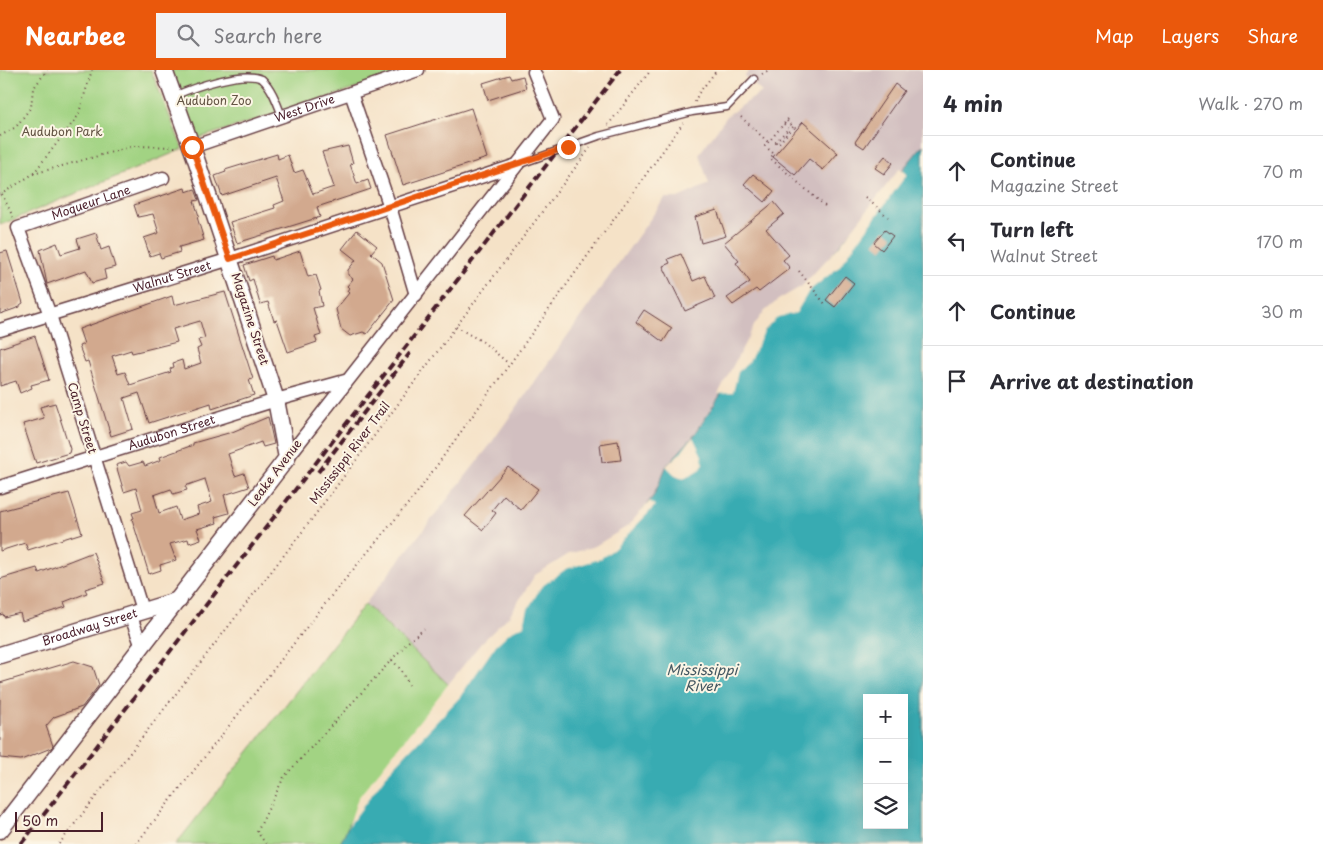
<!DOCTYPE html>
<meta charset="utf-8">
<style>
:root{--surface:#fff;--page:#f2f2f3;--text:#2b2b33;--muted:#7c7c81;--line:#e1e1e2;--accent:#ea580c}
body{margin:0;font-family:"Playpen Sans",sans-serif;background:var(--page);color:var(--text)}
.controls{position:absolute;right:15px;bottom:15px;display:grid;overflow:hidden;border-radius:0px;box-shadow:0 5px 20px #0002}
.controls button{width:45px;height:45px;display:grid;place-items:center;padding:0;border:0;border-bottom:1px solid var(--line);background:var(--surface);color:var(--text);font:25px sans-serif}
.scale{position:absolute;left:15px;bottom:12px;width:88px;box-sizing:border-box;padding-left:5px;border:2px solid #4a1f2b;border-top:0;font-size:14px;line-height:18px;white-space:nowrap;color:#4a1f2b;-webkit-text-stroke:4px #fcf5e5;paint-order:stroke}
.stop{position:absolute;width:15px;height:15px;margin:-11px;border:4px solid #ea580c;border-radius:50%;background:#fff}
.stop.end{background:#ea580c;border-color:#fff;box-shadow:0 1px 5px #0008}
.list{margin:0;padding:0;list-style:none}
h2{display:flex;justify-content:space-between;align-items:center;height:65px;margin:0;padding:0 20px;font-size:21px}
h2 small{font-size:16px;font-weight:400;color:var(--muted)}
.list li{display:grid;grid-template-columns:32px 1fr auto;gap:15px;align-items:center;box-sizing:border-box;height:70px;padding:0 20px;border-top:1px solid var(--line)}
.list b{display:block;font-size:19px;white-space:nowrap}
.list p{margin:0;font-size:16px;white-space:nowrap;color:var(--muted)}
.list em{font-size:16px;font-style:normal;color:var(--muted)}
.icon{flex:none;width:28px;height:28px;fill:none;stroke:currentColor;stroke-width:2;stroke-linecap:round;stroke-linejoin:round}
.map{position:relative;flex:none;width:923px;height:774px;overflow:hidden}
header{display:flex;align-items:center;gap:30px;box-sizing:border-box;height:70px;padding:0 25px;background:var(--accent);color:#fff}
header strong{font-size:24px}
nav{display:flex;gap:28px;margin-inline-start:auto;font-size:18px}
.search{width:350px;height:45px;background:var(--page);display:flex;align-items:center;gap:12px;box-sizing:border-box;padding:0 18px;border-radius:0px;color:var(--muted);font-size:19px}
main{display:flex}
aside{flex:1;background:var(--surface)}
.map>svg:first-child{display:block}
.industrial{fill:#d2bfc0}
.green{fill:#a2d383;stroke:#767957}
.water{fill:#39abb2;stroke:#42656e;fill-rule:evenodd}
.pier{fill:#f5e2c7}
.building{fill:#d2a98e;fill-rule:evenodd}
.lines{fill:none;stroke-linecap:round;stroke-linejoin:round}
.service-casing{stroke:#643c42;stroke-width:9}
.minor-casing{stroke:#643c42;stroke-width:15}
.tertiary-casing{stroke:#643c42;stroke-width:19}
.path{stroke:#643c42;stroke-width:2;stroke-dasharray:1 4;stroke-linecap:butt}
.service{stroke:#fff;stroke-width:6}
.minor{stroke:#fff;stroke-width:12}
.tertiary{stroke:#fff;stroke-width:16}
.rail{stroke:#4a1f2b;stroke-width:4;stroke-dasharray:8 4;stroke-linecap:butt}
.route{stroke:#ea580c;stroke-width:6}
.labels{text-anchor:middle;stroke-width:4;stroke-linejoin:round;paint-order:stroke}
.park-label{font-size:12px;fill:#645545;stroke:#fcf5e5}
.street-label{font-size:12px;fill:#4a1f2b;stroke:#fcf5e5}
.water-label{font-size:14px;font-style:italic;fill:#435761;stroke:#fcf5e5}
</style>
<header>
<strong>Nearbee</strong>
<div class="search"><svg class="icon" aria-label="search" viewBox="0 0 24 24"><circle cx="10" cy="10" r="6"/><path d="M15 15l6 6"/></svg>Search here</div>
<nav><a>Map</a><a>Layers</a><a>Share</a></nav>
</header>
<main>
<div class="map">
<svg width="923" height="774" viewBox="0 0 923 774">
<rect width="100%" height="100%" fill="#fcf5e5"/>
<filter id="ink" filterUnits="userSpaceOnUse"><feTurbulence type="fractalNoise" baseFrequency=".02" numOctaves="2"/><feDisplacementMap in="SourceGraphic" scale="10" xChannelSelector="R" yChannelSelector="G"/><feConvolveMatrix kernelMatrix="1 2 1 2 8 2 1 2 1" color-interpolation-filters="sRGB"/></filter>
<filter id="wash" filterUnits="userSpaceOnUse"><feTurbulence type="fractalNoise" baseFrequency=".0096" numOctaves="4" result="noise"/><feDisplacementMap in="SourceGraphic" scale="20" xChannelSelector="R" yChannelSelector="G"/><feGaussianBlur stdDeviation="1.12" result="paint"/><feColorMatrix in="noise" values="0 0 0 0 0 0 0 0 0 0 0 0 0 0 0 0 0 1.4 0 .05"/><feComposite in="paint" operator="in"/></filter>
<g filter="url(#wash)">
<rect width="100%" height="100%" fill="#f5e2c7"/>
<path class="industrial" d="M750 0H923V75L720 325 693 367 667 395 654 425 630 457 511 548 360 730 340 774H176L487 379 665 128H678L709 114 699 84 728 45 762 22 754 15 756 12 751 6 748 9 745 6Z"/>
<g class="green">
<path d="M0 0H151L183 79 0 155Z"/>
<path d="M169 0H415L196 69Z"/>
<path d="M365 534 449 615 360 730 340 774H176Z"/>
</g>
<path class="water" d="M923 75V774H340L360 730 511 548 535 507 596 478 630 457 654 425 667 395 693 367 721 324 741 285 804 218ZM867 628H904V755H867Z"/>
<g class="pier">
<path d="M900 98 907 104 839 197 809 221 796 243 778 247 765 260 749 292 738 302 733 323 718 324 755 254 764 242 778 230 802 216 839 176Z"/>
<path d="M693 367 702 386 703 393 700 399 685 408 676 406 666 396 681 382Z"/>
<path d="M650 431 655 436 614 479 600 489 566 499 541 517 528 539 524 555 510 562 496 575 460 627 387 704 348 757 358 728 481 573 509 546 535 505 569 484 595 476 628 456Z"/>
</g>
<g id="blocks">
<g class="building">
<path d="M509 5 511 9 523 6 526 18 488 30 483 13Z"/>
<path d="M895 14 904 21 864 78 855 72Z"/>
<path d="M471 38 487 88 403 115 387 65Z"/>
<path d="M803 52 838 83 823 100 809 89 795 105 773 87Z"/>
<path d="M348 76 353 93 350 94 357 114 368 110 371 119 317 137 320 147 237 173 230 152 275 138 274 135 284 131 276 108 222 126 215 106 226 102 225 100 277 84 278 89 288 85 294 103 303 100 313 124 334 117 322 82Z"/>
<path d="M885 86 893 93 884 104 875 98Z"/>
<path d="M753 104 774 121 765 132 744 114Z"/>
<path d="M185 118 186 122 195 119 199 130 194 131 199 146 197 147 204 170 179 177 180 182 161 188 159 183 150 186 144 168 159 163 153 144 138 147 134 135Z"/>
<path d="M774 132 784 144 766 159 789 185 783 190 790 198 759 222 756 219 733 235 727 228 750 212 736 193 739 191 724 173Z"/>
<path d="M717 140 726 166 701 173 695 147Z"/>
<path d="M357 160 377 176 371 183 382 192 394 230 367 264 363 262 350 266 341 259 336 239 349 223 347 221 349 218 347 216 353 209 348 205V200L356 190 342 179Z"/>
<path d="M885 160 893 166 882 180 874 173Z"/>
<path d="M96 163 101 180 109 177 115 197 104 200 106 209 92 213 86 200 47 214 40 180 57 173 61 184 80 178 77 169Z"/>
<path d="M7 181 23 233 20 235V237L0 244V183Z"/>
<path d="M300 181 308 207 316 205 321 220 319 221 322 236 313 238 321 265 315 267 317 272 288 282 277 250 274 251 268 232 260 234 253 209 249 211 244 195 272 186 273 190Z"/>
<path d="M681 184 693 211 705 206 715 228 685 241 663 196 670 193 668 189Z"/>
<path d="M845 206 854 213 835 237 826 230Z"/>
<path d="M225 222 253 309 249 310 254 325 212 339 211 333 149 353 139 323 124 328 133 359 111 366 88 291 85 292 79 276 84 274 79 259 172 226 174 235ZM200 251 205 268 198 270 201 277 197 279 201 293 184 299 182 290 173 293 174 297 170 299 171 302 130 315 125 302 118 304 112 286 131 280 132 283 177 272 173 259Z"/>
<path d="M644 240 672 258 663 272 636 252Z"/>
<path d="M35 266 49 310 31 315 32 318 20 323 16 311 0 316V278Z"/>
<path d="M55 333 70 379 69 383 36 393 23 354 44 348 40 337Z"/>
<path d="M268 347 274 374 263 377 261 372 228 384 235 406 244 403 249 417 224 425 229 443 215 447 217 453 197 459 201 469 189 473 188 469 170 474 176 490 160 495 161 500 149 504 132 449 134 448 132 443 142 440 136 418 124 422 116 395 126 392 129 396 143 392 145 396 161 390 160 387 193 375V373L232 362ZM205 409 212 432 197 437 199 444 180 450 176 437 159 443 154 425 171 419 173 424 187 420 185 416Z"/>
<path d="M618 371 621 390 602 392 600 374Z"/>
<path d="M508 397 538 419 521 440 504 425 492 440 496 443 483 460 465 446Z"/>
<path d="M69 423 82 463 28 480 25 473 0 481V441Z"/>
<path d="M93 482 105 513 85 519 87 523 64 532 66 537 22 551 20 543 4 547 3 544 0 545V509L37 498 39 503Z"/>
<path d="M74 591 93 597 99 615 82 637 54 647 46 656 53 676 51 678 21 690 0 688V613Z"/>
</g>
</g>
</g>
<g filter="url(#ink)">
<use href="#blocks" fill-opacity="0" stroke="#643c42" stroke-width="1"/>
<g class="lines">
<g class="service-casing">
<g id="service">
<path d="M174 26C194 17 243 0 262 9 272 18 277 33 282 46"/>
<path d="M520 94 599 66 692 42 727 37 754 9"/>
</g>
</g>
<g class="minor-casing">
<g id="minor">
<path d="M351 23 390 137 416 225"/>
<path id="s1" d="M192 77 418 0"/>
<path id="s2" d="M0 260 230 189 514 96"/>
<path d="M287 388 553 49 534 2"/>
<path id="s3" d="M0 417 276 330 345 311"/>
<path id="s4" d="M142 540 50 245 18 158 163 108"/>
<path d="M130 544 142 577"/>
</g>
</g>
<g class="tertiary-casing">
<g id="tertiary">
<path id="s5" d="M0 585 179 530"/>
<path d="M0 760 287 388 276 330 197 92 164 0"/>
</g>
</g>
<g class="path">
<path d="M762 4 769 0"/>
<path d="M695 32 698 24 717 0"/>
<path d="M741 47 768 72"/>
<path d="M788 49 765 76 774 84 770 88 825 136"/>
<path d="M787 51 796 59"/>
<path d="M784 54 789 58 776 72 778 74 793 57"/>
<path d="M608 55 651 0"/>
<path d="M0 66 16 57 31 37 33 19 47 0"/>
<path d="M33 104 134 76 176 77"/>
<path d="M2 124 13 147"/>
<path d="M0 125 33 104 78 46 92 0"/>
<path d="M865 127 888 147"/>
<path d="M799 201 825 234"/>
<path d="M456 257 483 272 509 294"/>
<path d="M392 590 402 601 409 615"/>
<path d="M59 774 309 453 590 78"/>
<path d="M136 774 332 525 417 423 683 53"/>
<path d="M266 774 257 762 284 707 408 572 424 559"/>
</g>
<use href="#service" class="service"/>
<use href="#minor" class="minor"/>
<use href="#tertiary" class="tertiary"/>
<g class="rail">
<path d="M318 402 410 283"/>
<path d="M21 774 620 0"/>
</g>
</g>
</g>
<g class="lines" filter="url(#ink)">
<path class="route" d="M192 77 230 189 568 77"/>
</g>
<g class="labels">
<g class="park-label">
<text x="214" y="35">Audubon Zoo</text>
<text x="62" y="66">Audubon Park</text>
</g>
<g class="street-label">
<text dy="4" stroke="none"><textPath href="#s1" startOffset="119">West Drive</textPath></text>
<text dy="4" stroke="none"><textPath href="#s4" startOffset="479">Moqueur Lane</textPath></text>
<text dy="4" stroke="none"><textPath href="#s2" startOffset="180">Walnut Street</textPath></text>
<text transform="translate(250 249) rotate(72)" y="4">Magazine Street</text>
<text transform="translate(82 348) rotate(73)" y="4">Camp Street</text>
<text dy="4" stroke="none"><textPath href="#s3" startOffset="180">Audubon Street</textPath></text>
<text transform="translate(350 383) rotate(-53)" y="4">Mississippi River Trail</text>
<text transform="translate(275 403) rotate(-53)" y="4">Leake Avenue</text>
<text dy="4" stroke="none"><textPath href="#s5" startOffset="94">Broadway Street</textPath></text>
</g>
<g class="water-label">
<text x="702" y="605">Mississippi<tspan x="702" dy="16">River</tspan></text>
</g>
</g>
</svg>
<div class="controls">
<button>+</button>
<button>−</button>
<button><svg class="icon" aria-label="layers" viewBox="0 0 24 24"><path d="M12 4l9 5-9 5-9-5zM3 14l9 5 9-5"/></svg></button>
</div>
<div class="scale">50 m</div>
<div class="stop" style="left:192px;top:77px"></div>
<div class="stop end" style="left:568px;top:77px"></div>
</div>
<aside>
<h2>4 min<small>Walk · 270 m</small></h2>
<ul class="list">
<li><svg class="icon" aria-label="ahead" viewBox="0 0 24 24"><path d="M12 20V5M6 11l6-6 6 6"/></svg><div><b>Continue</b><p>Magazine Street</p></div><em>70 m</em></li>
<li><svg class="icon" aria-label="left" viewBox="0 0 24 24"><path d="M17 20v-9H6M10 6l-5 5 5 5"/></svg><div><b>Turn left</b><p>Walnut Street</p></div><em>170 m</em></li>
<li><svg class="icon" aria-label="ahead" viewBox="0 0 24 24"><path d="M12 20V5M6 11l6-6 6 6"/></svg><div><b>Continue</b></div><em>30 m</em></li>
<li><svg class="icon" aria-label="arrive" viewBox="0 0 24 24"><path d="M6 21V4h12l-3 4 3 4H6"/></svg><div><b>Arrive at destination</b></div></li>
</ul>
</aside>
</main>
